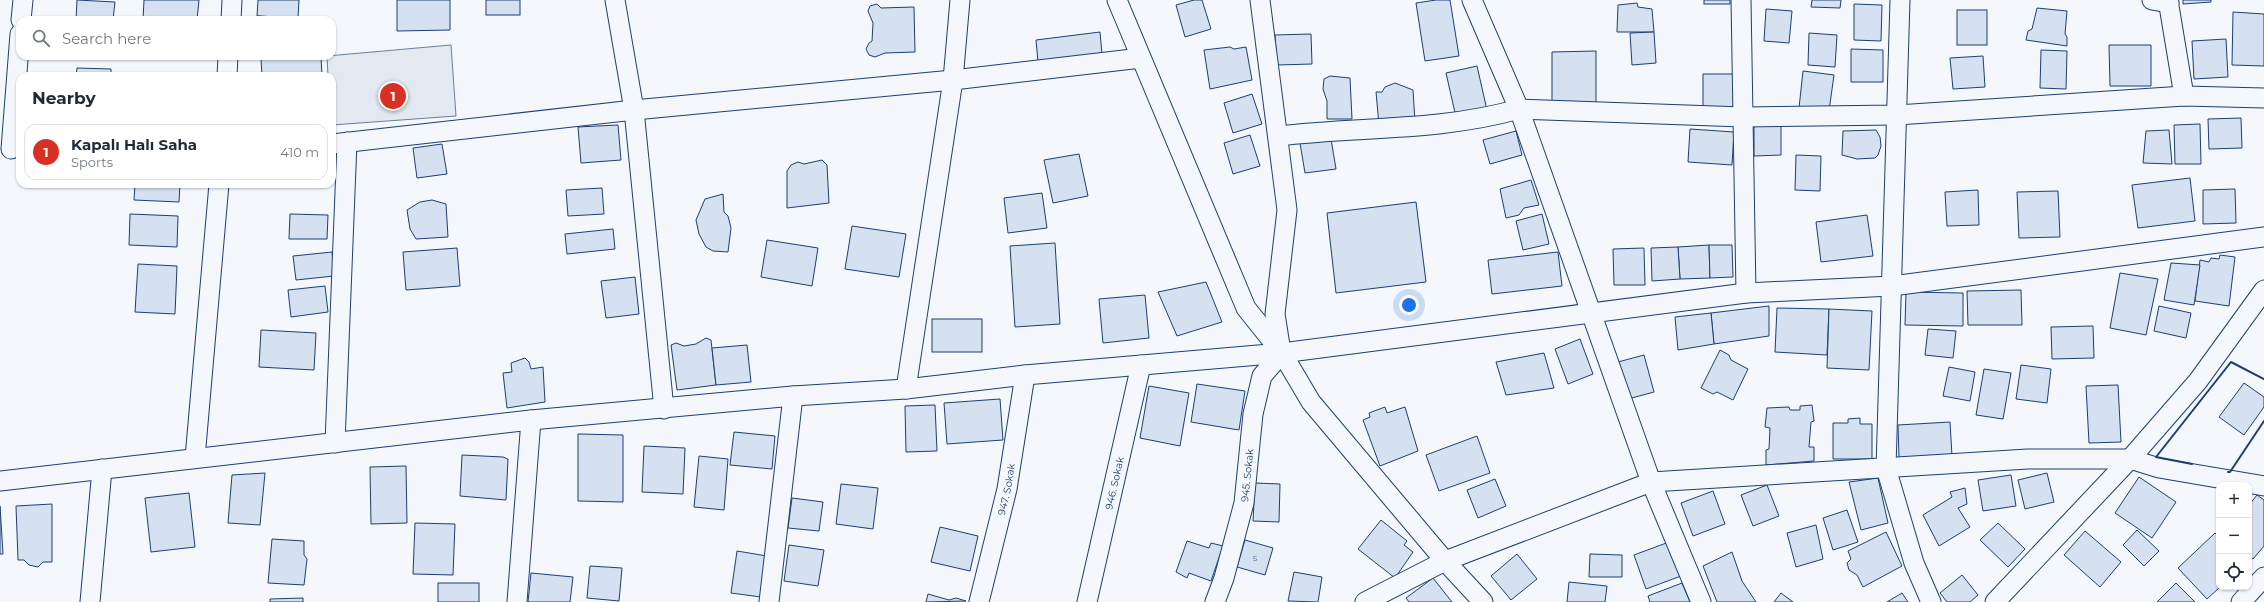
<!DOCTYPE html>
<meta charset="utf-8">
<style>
:root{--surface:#fff;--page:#f6f6f7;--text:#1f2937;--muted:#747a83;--line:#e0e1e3;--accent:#d93025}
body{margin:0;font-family:Montserrat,sans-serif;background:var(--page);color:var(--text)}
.controls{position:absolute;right:12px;bottom:12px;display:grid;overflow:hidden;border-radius:8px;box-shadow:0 1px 3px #0004}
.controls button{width:36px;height:36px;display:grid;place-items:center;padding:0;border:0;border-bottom:1px solid var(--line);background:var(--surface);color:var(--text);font:20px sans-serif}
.you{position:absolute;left:1409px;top:305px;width:14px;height:14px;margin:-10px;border:3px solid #fff;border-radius:50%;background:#1a73e8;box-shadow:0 0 0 6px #1a73e833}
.badge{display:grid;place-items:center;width:26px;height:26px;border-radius:50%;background:var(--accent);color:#fff;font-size:13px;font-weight:700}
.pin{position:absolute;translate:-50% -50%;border:2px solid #fff;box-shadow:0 1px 4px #0006}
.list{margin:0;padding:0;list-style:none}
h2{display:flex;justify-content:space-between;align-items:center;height:52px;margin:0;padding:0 16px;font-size:17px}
h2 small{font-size:13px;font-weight:400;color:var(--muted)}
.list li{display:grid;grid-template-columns:26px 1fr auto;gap:12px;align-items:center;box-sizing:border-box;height:56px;margin:0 8px 8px;padding:0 8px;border:1px solid var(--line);border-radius:12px}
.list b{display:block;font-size:15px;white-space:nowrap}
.list p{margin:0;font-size:13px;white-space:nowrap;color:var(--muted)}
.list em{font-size:13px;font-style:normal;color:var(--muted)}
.icon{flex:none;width:22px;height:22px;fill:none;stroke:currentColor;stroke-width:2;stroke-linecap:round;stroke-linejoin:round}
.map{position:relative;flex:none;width:2264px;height:602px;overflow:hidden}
.search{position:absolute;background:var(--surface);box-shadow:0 1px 3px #0004;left:16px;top:16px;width:320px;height:44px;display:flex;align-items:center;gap:10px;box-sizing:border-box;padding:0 14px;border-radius:12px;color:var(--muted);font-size:15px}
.panel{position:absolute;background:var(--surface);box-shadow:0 1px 3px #0004;left:16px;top:72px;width:320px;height:116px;border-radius:12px}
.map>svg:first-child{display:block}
.green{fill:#e3e9f0;stroke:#687fa3}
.building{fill:#d5e0f0;stroke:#1d3f73}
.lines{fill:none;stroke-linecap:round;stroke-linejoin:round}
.minor-casing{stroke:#1d3f73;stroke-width:21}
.minor{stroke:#f4f7fb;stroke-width:19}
.wall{stroke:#1d3f73;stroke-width:2}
.labels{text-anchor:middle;stroke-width:3;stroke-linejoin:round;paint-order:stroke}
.number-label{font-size:8px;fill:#4b6792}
.street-label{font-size:10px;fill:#1d3f73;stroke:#f4f7fb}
</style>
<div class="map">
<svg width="2264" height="602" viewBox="0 0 2264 602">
<rect width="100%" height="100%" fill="#f4f7fb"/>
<path class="green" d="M451 45 456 116 332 125V76H328L327 56Z"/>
<g class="building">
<path d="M77 0 115 2 113 20H76Z"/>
<path d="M144 0H199L197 20H143Z"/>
<path d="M258 0H299L298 18 257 16Z"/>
<path d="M397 0H450V30L397 31Z"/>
<rect x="486" y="0" width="34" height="15"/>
<path d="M1194 0H1202L1211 29 1185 37 1176 5Z"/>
<path d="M1436 0H1450L1459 56 1425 61 1416 3Z"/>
<rect x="1704" y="0" width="26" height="4"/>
<path d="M1812 0H1841L1840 8 1811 7Z"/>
<path d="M2183 0H2211V2L2183 4Z"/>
<path d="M1637 3 1638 7 1652 9 1654 32H1617L1618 5Z"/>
<path d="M877 4 881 8 914 7 915 52 885 53 875 57 869 55 866 49 869 43 872 41 873 23 868 11 870 6Z"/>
<path d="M1854 4 1882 5 1881 41 1854 40Z"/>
<path d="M2037 8 2067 11 2065 34 2067 37V46L2026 40 2028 31 2032 29Z"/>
<path d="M1766 9 1792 11 1789 43 1764 41Z"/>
<rect x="1957" y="10" width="30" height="35"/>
<path d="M2233 12 2264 14V66L2232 65Z"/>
<path d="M257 16 298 18V20H257Z"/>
<path d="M1100 32 1102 54 1038 62 1036 40Z"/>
<path d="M1654 32 1656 63 1632 65 1630 33Z"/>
<path d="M1809 33 1837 35 1835 67 1808 65Z"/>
<path d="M1311 34 1312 64 1277 65 1275 35Z"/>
<path d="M2226 39 2228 77 2194 79 2192 41Z"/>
<path d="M2109 45H2151V86H2110Z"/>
<path d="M1230 47 1234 49 1246 47 1252 80 1210 89 1204 50Z"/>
<path d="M1851 49 1883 50V82H1851Z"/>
<path d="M2041 50 2067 51 2066 89 2040 88Z"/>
<path d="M1596 51V103L1552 104V52Z"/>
<path d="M1983 56 1985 87 1953 89 1950 58Z"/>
<path d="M321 57 322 76H262L261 59Z"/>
<path d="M1477 66 1487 110 1456 117 1446 73Z"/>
<path d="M77 68 111 69V76H76Z"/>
<path d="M1803 71 1834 75 1829 111 1799 108Z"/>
<path d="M1703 74H1733L1734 110H1703Z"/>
<path d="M1330 76 1350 78 1352 119H1327V101L1323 89 1324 79Z"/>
<path d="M1395 83 1413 90 1415 122 1379 125 1376 92H1382L1385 87Z"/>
<path d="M1252 94 1262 124 1233 133 1224 103Z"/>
<path d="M2241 118 2242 148 2209 149 2208 119Z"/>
<path d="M2200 124 2201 164H2175L2174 125Z"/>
<path d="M618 125 621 160 581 163 578 127Z"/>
<path d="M1754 125H1781V155L1754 156Z"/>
<path d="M1690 129 1734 132 1732 165 1688 162Z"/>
<path d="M1876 130 1880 137 1881 146 1878 155 1875 158 1857 159 1842 155 1843 131Z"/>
<path d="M2169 130 2172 164 2143 163 2146 131Z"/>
<path d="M1516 131 1522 155 1490 164 1483 140Z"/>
<path d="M1250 135 1260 166 1233 174 1224 143Z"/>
<path d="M1331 139 1336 169 1305 173 1300 143Z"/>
<path d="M442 144 447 174 417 178 413 148Z"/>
<path d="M1079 154 1088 196 1053 203 1044 160Z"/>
<path d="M1796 155 1821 156 1820 191 1795 190Z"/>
<path d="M822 160 827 165 829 203 787 208V171L791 165 798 162 804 164Z"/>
<path d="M2190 178 2195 221 2138 228 2132 185Z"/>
<path d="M1531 180 1539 205 1524 208 1519 215 1506 218 1500 189Z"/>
<path d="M135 184H180L179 202 134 200Z"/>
<path d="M602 188 604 214 568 216 566 190Z"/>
<path d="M2235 189 2236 223 2203 224V190Z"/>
<path d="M1978 190 1979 225 1947 226 1945 192Z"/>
<path d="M2058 191 2060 237 2019 238 2017 192Z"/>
<path d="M1042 193 1047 228 1008 233 1004 198Z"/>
<path d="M723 194 724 212 728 216 731 228 728 252 713 251 706 247 699 234 696 220 705 199Z"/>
<path d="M432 200 446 204 448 237 416 239 410 229 407 210 420 202Z"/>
<path d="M1416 202 1426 282 1336 293 1327 213Z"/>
<path d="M130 214 178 216 177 247 129 245Z"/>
<path d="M290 214 328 215 327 239H289Z"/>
<path d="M1542 214 1549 244 1523 250 1516 221Z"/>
<path d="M1867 215 1873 256 1821 262 1816 222Z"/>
<path d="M852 226 906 234 899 277 845 269Z"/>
<path d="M613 229 615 249 567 254 565 234Z"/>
<path d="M767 240 818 248 812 286 761 277Z"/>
<path d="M1055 243 1060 324 1015 327 1010 246Z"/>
<path d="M1709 245 1710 278 1680 279 1678 247Z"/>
<path d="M1709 245H1732L1733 277 1710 278Z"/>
<path d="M1678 247 1680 279 1652 281 1651 248Z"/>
<path d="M457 248 460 286 406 290 403 252Z"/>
<path d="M1644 248 1645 285H1614L1613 249Z"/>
<path d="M332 252 334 276 296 280 293 256Z"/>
<path d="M1558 252 1562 286 1492 294 1488 260Z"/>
<path d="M2220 255 2235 257 2229 306 2195 301 2200 260 2209 262 2211 258 2219 259Z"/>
<path d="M2171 263 2200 265 2194 305 2164 300Z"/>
<path d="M138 264 177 266 175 314 135 312Z"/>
<path d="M2120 273 2158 279 2146 335 2110 328Z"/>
<path d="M635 277 639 314 606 318 601 281Z"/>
<path d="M1206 282 1222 322 1177 336 1158 292Z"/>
<path d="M325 286 328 312 291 317 288 290Z"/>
<path d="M2021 290 2022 325H1968L1967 291Z"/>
<path d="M1906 292 1963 293V326L1905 325Z"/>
<path d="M1145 295 1149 338 1103 343 1099 299Z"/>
<path d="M1769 306V336L1714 344 1711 313Z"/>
<path d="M2159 306 2191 313 2186 338 2154 331Z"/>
<path d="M1777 308 1829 309 1827 355 1775 352Z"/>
<path d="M1829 309 1872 311 1869 370 1827 368Z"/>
<path d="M1711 313 1714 344 1678 350 1675 317Z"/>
<rect x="932" y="319" width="50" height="33"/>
<path d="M2093 326 2094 358 2052 359 2051 327Z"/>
<path d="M1928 329 1956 331 1953 358 1925 355Z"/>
<path d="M261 330 316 333 314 370 259 367Z"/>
<path d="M706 338 711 340 716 385 677 390 671 345 676 343 684 346 696 344Z"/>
<path d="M1580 339 1593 374 1568 384 1555 349Z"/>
<path d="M747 345 751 382 716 385 712 348Z"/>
<path d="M1720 350 1729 355 1731 360 1748 369 1733 400 1717 392 1713 394 1701 388Z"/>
<path d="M1544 353 1554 388 1506 395 1496 362Z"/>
<path d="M1644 355 1654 392 1628 399 1618 362Z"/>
<path d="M525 358 529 362 531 369 543 367 545 402 507 408 503 373 512 372 511 363Z"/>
<path d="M2021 365 2051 369 2047 403 2016 399Z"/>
<path d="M1949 367 1975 372 1970 401 1943 396Z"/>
<path d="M1984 369 2011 373 2003 419 1976 415Z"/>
<path d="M2244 383 2264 397V407L2244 435 2219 417Z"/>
<path d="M1197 384 1245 391 1239 430 1191 422Z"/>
<path d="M2118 385 2121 442 2089 443 2086 386Z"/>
<path d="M1149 386 1189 393 1180 446 1140 438Z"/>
<path d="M1000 399 1003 440 947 444 944 403Z"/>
<path d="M935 405 937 451 906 452 905 406Z"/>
<path d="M1812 405 1814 421 1811 422 1809 447H1814V461L1766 465V450L1769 449 1770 428 1765 427 1767 408 1789 407 1790 410H1800V406Z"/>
<path d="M1385 407 1387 413 1405 407 1418 451 1380 466 1363 420 1370 417 1369 413Z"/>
<path d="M1860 418V424H1872V459H1833V423H1848V419Z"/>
<path d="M1950 422 1952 456 1899 458 1898 425Z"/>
<path d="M734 432 775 436 772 469 730 465Z"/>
<path d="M578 434 623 435V502L578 501Z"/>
<path d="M1477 436 1490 473 1439 491 1426 455Z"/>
<path d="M644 446 685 448 683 494 642 492Z"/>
<path d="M462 455 503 457 508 459 506 500 460 496Z"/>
<path d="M699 456 728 459 724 510 694 507Z"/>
<path d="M406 466 407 523 371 524 370 467Z"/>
<path d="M265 473 260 525 228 523 232 475Z"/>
<path d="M2047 473 2054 502 2025 509 2018 480Z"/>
<path d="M2011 475 2016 506 1983 511 1978 480Z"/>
<path d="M2139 477 2176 502 2152 538 2115 513Z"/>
<path d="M1878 478 1888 523 1861 530 1849 482Z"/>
<path d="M1495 479 1506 506 1478 518 1467 490Z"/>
<path d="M1255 483 1280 484 1279 522 1253 521Z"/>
<path d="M841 484 878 488 873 529 836 524Z"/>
<path d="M1767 485 1779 516 1753 526 1741 495Z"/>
<path d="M1965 488 1967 504 1958 508 1970 527 1939 546 1923 515 1952 497 1950 492Z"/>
<path d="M1713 491 1725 524 1693 536 1681 503Z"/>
<path d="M189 493 195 547 151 552 145 498Z"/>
<path d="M2257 495 2264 500V546L2253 559 2249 556V505Z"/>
<path d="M792 498 823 502 819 531 788 528Z"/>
<path d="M52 504V562H43L38 567 29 565 24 560H18L16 506Z"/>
<path d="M0 506 3 554H0Z"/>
<path d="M1847 510 1858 542 1833 550 1823 518Z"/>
<path d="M1381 520 1407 541 1404 545 1413 552 1395 578 1358 549Z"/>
<path d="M415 523 455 524 453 575 413 574Z"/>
<path d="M1998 523 2025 549 2008 567 1980 540Z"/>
<path d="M1816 525 1823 559 1796 567 1787 533Z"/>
<path d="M940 527 978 536 970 571 931 562Z"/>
<path d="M2137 530 2159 551 2144 566 2123 545Z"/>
<path d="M2085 531 2121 562 2100 587 2064 555Z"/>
<path d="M1886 532 1902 566 1863 587 1857 575 1849 570 1847 563 1851 559 1848 551Z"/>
<path d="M2215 533 2219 537 2220 587 2207 599 2178 568Z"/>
<path d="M272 539 304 541V555L307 559 304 585 268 583Z"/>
<path d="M1245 540 1273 548 1265 575 1237 567Z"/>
<path d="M1187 541 1209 548 1211 543 1223 546 1211 581 1189 573 1187 578 1176 572Z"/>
<path d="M1669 542 1681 576 1646 589 1634 555Z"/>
<path d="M789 545 824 550 818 586 784 581Z"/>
<path d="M737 551 767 556 761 597 731 593Z"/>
<path d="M1732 552 1742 581 1756 602H1717L1703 566Z"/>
<path d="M1517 554 1537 579 1511 600 1491 576Z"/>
<path d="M1590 554 1622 555V577H1589Z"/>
<path d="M590 566 622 568 619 601 587 598Z"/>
<path d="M1294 572 1322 577 1318 602 1288 601Z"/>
<path d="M531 573 573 577 570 602H528Z"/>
<path d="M1962 575 1978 595 1970 602H1947L1940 593Z"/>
<path d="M1433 578 1452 602H1409L1406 598Z"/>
<path d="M1569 582 1607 586 1605 602H1567Z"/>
<rect x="438" y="583" width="41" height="19"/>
<path d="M1682 583 1690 602H1650L1648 596Z"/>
<path d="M2176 583 2195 602H2157Z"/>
<path d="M1781 593 1793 602H1774Z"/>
<path d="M1902 593 1908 602H1887Z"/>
<path d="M928 594 949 600 956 598 966 601 926 602Z"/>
<path d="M303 598V602H270V599Z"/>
</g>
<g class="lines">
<g class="minor-casing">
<g id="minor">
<path d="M615 0 634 110 664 409"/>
<path d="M1117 0 1246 308 1282 353 1311 402 1445 561 1483 602"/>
<path d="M1260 0 1287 210 1275 314 1281 352"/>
<path d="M1472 0 1519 109 1651 482 1701 602"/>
<path d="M1741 0 1746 293"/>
<path d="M1900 0 1886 468 1914 563 1931 602"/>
<path d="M2152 0 2169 3"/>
<path d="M2168 0 2184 96"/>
<path d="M21 20 23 0"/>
<path d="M231 20 232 0"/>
<path d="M227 76 228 56"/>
<path d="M1278 136C1360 126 1437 132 1519 109L1743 117 1897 115 2184 96 2264 98"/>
<path d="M332 144 634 110 953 80 1141 58"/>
<path d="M11 149 20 34"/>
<path d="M906 389 953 80 960 0"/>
<path d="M335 443 347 142"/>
<path d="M195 458 219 184"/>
<path d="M0 481 531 420 793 396 906 389 1025 375 1282 353 1746 293 1892 286 2264 237"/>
<path d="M90 602 102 469"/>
<path d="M517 602 531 420"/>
<path d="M769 602 793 396"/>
<path id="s1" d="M979 602 1007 489 1025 375"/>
<path id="s2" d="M1087 602 1141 365"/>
<path id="s3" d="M1215 602 1224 578 1244 503 1253 414 1262 376 1282 353"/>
<path d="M1365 602 1445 561 1651 482 2028 459H2130L2159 468 2264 486"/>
<path d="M1995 602 2130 459 2198 381 2264 290"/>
<path d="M2241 602 2264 577"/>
</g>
</g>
<use href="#minor" class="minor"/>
<g class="wall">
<path d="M2192 464 2156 457 2231 362 2264 379"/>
<path d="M2228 472H2230L2264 421"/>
</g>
</g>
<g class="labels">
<g class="number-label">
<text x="1255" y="561">5</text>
</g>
<g class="street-label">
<text dy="4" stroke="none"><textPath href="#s3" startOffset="131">945. Sokak</textPath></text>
<text dy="4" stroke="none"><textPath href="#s2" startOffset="122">946. Sokak</textPath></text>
<text dy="4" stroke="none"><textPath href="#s1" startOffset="116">947. Sokak</textPath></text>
</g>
</g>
</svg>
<div class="controls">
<button>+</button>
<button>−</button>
<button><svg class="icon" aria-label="locate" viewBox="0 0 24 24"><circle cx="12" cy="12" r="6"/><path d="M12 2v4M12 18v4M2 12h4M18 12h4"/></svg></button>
</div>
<div class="you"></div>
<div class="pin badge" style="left:393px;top:96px">1</div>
<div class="search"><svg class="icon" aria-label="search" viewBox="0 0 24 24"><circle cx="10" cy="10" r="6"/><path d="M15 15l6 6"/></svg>Search here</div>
<section class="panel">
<h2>Nearby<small></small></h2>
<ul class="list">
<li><span class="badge">1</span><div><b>Kapalı Halı Saha</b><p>Sports</p></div><em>410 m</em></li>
</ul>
</section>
</div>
